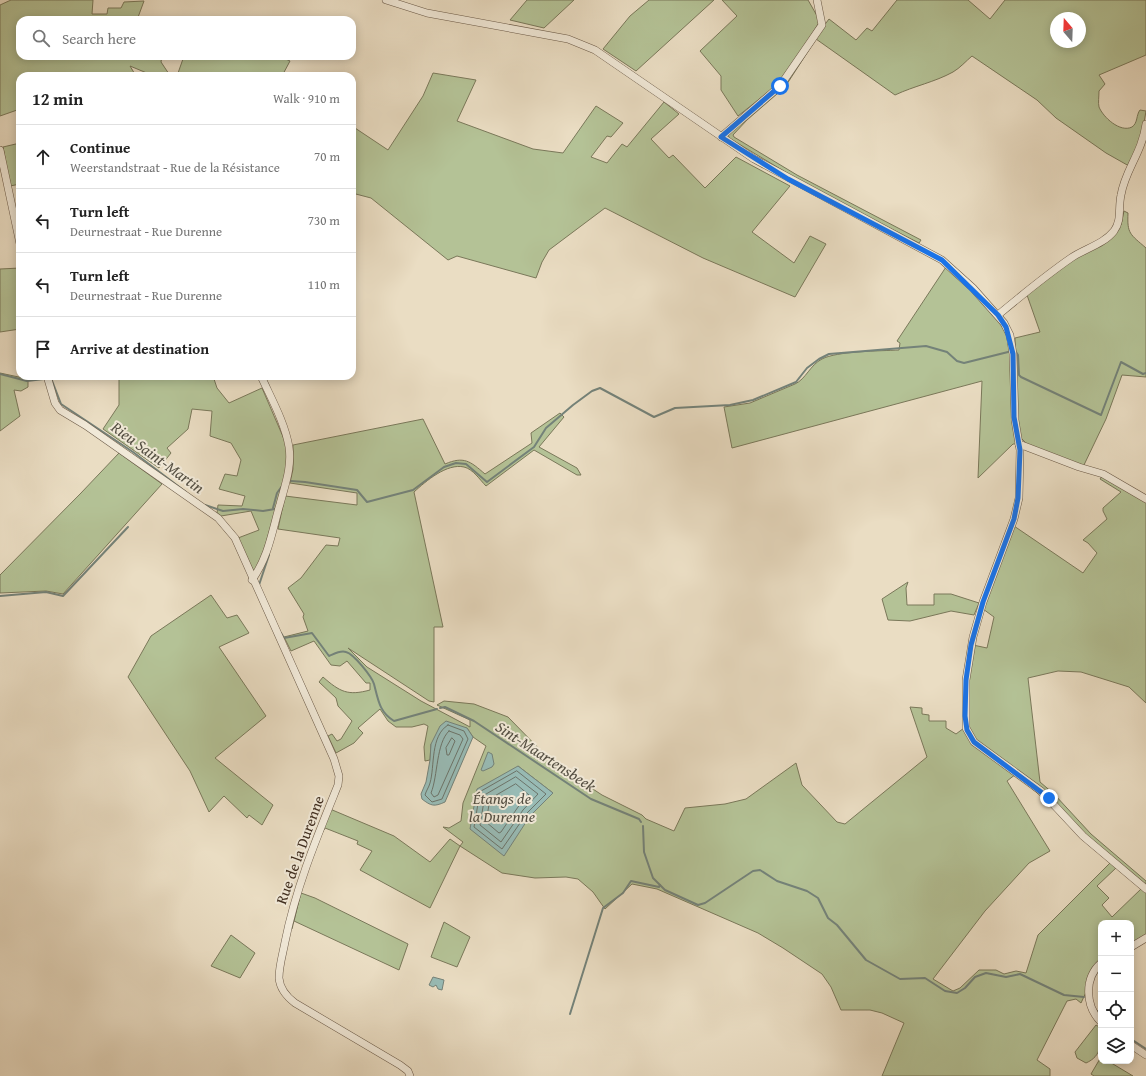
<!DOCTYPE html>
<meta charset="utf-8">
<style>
:root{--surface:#fff;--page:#f6f6f6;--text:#222;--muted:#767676;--line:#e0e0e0}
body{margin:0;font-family:"Gentium Book Plus",serif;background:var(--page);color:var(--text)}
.controls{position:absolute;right:12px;bottom:12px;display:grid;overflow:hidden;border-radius:8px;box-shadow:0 2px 10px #0003}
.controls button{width:36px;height:36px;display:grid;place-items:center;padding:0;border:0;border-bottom:1px solid var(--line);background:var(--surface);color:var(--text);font:20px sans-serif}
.compass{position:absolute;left:1050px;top:12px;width:36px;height:36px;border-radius:50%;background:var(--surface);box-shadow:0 2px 10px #0003;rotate:341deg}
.stop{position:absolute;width:12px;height:12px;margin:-9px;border:3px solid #1a73e8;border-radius:50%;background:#fff}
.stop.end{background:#1a73e8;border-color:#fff;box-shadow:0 1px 4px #0008}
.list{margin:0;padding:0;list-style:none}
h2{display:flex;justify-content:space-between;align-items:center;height:52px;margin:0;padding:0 16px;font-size:17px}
h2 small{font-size:13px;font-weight:400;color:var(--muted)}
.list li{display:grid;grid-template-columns:26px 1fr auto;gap:12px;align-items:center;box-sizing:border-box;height:64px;padding:0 16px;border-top:1px solid var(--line)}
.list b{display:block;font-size:15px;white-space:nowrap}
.list p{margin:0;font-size:13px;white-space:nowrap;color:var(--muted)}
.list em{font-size:13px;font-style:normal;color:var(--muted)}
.icon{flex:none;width:22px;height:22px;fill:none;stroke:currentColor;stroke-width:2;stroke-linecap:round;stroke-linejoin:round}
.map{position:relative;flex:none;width:1146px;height:1076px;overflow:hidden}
.search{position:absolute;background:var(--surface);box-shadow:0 2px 10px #0003;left:16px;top:16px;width:340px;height:44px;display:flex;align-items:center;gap:10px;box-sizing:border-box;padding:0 14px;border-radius:12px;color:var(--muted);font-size:15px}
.panel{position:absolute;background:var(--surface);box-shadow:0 2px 10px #0003;left:16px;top:72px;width:340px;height:308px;border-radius:12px}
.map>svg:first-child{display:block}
.green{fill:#b4c296;stroke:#7a785a;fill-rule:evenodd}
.water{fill:#98bbb5;stroke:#748279}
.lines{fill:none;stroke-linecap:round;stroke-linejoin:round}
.shore{stroke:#6c746a;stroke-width:1}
.stream{stroke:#748279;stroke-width:2}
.street-casing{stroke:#6a5947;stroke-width:8}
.street{stroke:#f1e9d8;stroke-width:7}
.route{stroke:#1a73e8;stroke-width:5}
.labels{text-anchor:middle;stroke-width:4;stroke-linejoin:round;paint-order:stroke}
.street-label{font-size:15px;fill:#3f2d1e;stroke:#f1e9d8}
.water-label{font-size:16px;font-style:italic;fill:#555044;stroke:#f1e9d8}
</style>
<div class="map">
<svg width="1146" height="1076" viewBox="0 0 1146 1076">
<rect width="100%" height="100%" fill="#eaddc3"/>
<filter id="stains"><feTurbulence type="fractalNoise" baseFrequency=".005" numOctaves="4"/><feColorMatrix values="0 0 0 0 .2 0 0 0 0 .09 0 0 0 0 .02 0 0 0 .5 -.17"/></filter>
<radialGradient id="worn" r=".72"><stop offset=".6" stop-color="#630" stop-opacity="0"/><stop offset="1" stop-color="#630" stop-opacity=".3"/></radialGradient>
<g class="green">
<path d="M11 0H93L92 14H107L108 8H121L124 2 144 1 137 20H20V56H162L161 62 169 74 168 76H154L130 66 136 76H20V109L0 116V5Z"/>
<path d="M527 0H574L544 28 510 20Z"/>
<path d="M649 0H714L636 71 603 49 630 16Z"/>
<path d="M722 0H808L820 21 790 69 777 85 738 116 721 90V76L700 51 737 16Z"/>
<path d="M897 0H968L990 19 1005 0H1146V55L1099 75 1105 84 1099 91C1099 96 1098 103 1099 107 1103 117 1120 133 1132 127 1138 123 1136 115 1140 110L1146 111 1141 141 1129 166 1106 153 1056 118 1037 100 972 56C966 61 960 68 953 72 935 82 914 86 895 95L816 39 785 87 747 120 733 135 734 137 797 175 921 240 919 243 825 196 729 138 728 133 771 96 829 19 856 40 867 28 872 31ZM1056 18H1080V42H1056Z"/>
<path d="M184 56H279L290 61 282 76H177Z"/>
<path d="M433 73 476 80 457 121 533 149 563 153 596 106 623 123 611 137 607 136 591 157 607 163 622 144 627 147 664 102 679 114 651 139 669 158 673 155 705 188 736 157 790 186 752 232 794 263 810 236 826 244 795 297 703 258 605 208 549 250 542 262 536 278 457 256 448 260 371 198 352 193V126L388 150 423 96Z"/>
<path d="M20 143V184L10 186 3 147Z"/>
<path d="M1124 211 1128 213C1127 234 1130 234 1146 248V377L1122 375 1106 419 1083 467 1027 444 1021 438 1018 425 1015 338 1040 332 1027 295 1040 283 1121 225Z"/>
<path d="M946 267C970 290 999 312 1010 344L1017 444H1013L978 478 982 381 732 448 724 407 750 403 795 384C806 379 810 365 822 359 837 351 880 351 899 350L900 343 897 341Z"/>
<path d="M20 268V329L0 332V269Z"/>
<path d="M0 373 28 379V387L21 391 14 390 20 416 0 431Z"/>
<path d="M119 376H213L217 388 229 403 262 388 287 446 288 465 263 554 255 571 253 570 238 538 259 530 251 511 221 516 217 513 218 505 242 506 245 496 219 489 225 474 237 476 241 460 231 443 210 436 212 411 192 409 188 429 167 448 171 453 159 468 103 429 119 405Z"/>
<path d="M560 413 564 417 539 447 577 468 581 475H577L534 450 486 486C480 480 473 469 464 467 447 463 426 481 414 492L443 627H434V702L429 701 348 648 367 667 421 701 470 727V720L437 705 444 701 474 704 508 717 552 762 602 795 642 815 646 819 674 831 685 808 725 804 746 799 796 763 802 785 837 822 845 824 927 757 910 707 922 708V714L929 715V721H946V728L956 734 964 728 966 735 1016 774 1007 781 1050 851 1029 863 985 911 933 979 953 991 960 988 979 970H996L1004 974 1016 971 1026 973 1038 935 1111 862 1117 867 1097 886 1109 898 1102 905 1112 917 1142 888 1146 892V936L1131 945V923H1101V960L1081 1003 1076 999 1067 1001 1037 1060 1050 1069V1076H882L904 1023 882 1013 870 1010H841L831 987 822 974 783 948 758 933 657 889 632 884 605 909 593 892 578 879 566 877 535 878 502 873 460 846 430 908 360 870 372 851 357 844 358 841 325 828 319 838 330 809 394 836 430 862 450 839 460 846 463 842 443 827 449 828 461 821 463 803 486 746 473 737 467 728 431 744 430 760 425 761 424 747 428 726 424 724 412 727H396L388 721 380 709 358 728 363 733 354 743 336 753 328 736 332 734 337 741 341 739 352 721 338 706 336 698 319 682 323 677C340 692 348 696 370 690V683H366L347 661 340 666 331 665 314 641 291 651 284 637 308 631 303 617 304 614 288 588 301 578 326 545 338 546 340 538 278 529 285 496 357 505V493L290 483 293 469V445L423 419 445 464C464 456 470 461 485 474L532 443 531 433ZM518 766 553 793 530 816Z"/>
<path d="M119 453 162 484 63 594 46 591 0 593V575L81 493Z"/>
<path d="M1102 476 1146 501V703L1129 687 1081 672 1058 671 1028 678 1040 782 1054 794 1091 834 1146 881V886L974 739C961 719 970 669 973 645L987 648 994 617 983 609 1014 526 1083 573 1097 553 1088 543 1083 540 1107 519 1103 511V508L1121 492 1100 479Z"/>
<path d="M908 582 906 588 907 605H934V594H951L979 603 974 615 951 611 910 621 888 620 882 599Z"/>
<path d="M211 595 227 618 237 615 249 633 219 647 266 716 215 758 273 805 262 825 249 815 247 818 224 796 209 812 190 771 128 677 151 636Z"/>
<path d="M301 893 315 898 408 944 399 970 294 921 300 896 292 929 290 928 298 894Z"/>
<path d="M444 922 470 937 457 967 431 957Z"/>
<path d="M231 935 255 953 240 978 211 966Z"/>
<path d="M1096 1025 1101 1028C1101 1043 1102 1056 1086 1063L1077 1058 1075 1052Z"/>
<path d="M1101 1057V1061H1108L1133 1076H1094L1091 1074Z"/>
</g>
<g class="water">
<path d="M446 721 467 728 473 737 445 802C434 807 431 806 422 799L421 794 426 782 430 760 431 744 440 726Z"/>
<path d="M488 752 492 754 494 764 492 767 483 771 481 770Z"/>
<path d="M518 766 553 793 530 816 504 856 470 829 477 789Z"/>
<path d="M433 977 444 980 442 990 438 989 436 985 433 987 429 985Z"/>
</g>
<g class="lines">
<g class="shore">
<path d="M448 725 464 731 468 739 442 799 432 802 425 795C426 791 429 787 430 783 435 766 430 736 448 725Z"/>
<path d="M449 731 460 735 463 739 438 795 434 797 431 793C438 776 436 743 449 731Z"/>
<path d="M452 738 455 741 449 755H447L446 748Z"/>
<path d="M517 771 546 794 527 813 502 849 474 827 480 792Z"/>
<path d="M516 777 538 794 523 810 501 842 480 825 485 795Z"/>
<path d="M516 784 529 795 518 807 501 832 499 833 486 822 490 799Z"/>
</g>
<g class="stream">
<path d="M1016 352 1018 355 1019 375 1021 377 1101 415 1121 362 1143 374 1146 373"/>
<path d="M0 374 27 381 44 379"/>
<path d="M51 378 61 404 133 452 186 492"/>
<path d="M291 481 305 482 357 490 367 502 413 490 444 467 456 463 466 464 487 482 534 447 546 428 573 405 592 391 600 388 654 417 675 408 730 405 753 400 796 382 807 368 819 359 829 354 926 346 947 352 957 361 964 363 1008 352"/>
<path d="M205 505 223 511 243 509 263 511 275 509"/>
<path d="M273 508 277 493 282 486"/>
<path d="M259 585 269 555"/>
<path d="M0 596 46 592 63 596 128 527"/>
<path d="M281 633 284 638 312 633 329 656C334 654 340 650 346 652 354 654 372 677 374 684 378 699 379 712 394 721L437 709"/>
<path d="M440 708 445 707 474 721 591 799 639 819 641 822"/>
<path d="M643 826 644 852 653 878 665 890 698 905 705 903 753 871 760 870 777 881 807 891 818 898 828 918 837 925 866 960 900 979 925 978 945 991 957 993 965 988 975 977 986 973 1006 977 1020 974 1064 995 1084 997"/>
<path d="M1097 1011 1101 1015"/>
<path d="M570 1014 603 908 623 893 631 881 659 887 660 885"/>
<path d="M1131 1039 1146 1049"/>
</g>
<g class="street-casing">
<g id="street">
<path d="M386 0 427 13 568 39 595 50 754 159 942 260 973 288 1004 323 1010 335 1013 354 1015 420 1020 450 1019 498 1014 519 983 602 973 637 966 680V728L974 742 1041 791 1083 836 1146 889"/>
<path d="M721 137 780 86 822 25 817 0"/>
<path d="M0 150 20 244"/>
<path d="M998 315C1022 295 1045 276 1071 258 1084 249 1104 244 1114 231 1122 220 1118 208 1121 195 1125 170 1142 153 1146 124"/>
<path d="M47 376 55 403 60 410 85 425 218 518 235 538 334 759 339 776 338 785C317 837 296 887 285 942 283 953 279 966 279 978 280 989 287 997 295 1003L400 1065 408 1071 410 1076"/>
<path d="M1019 444 1079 467 1103 474 1146 499"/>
<path d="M252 580C269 556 272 531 280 504 285 485 292 467 289 447 285 423 271 398 261 376"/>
<path d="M1131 947 1146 938"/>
<path d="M1101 963C1084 978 1085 1006 1101 1022"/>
<path d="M1131 1045 1146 1055"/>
</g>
</g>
<use href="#street" class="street"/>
</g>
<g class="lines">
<path class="route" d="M780 86 721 137 788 179 942 260 998 315 1006 327 1013 354 1014 417 1020 450 1018 498 1014 519 983 602 971 645 966 680 965 716 967 730 974 742 1049 798"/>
</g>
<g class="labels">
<g class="street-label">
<text transform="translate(300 850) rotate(-70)" y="5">Rue de la Durenne</text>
</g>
<g class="water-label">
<text transform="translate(158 457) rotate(36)" y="6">Rieu Saint-Martin</text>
<text transform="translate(546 756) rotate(33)" y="6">Sint-Maartensbeek</text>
<text x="502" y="804">Étangs de<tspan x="502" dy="18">la Durenne</tspan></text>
</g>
</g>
<rect width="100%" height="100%" filter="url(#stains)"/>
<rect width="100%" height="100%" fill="url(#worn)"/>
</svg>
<div class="controls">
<button>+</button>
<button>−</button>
<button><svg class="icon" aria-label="locate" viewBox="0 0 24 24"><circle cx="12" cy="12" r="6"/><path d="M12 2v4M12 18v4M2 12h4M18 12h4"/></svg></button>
<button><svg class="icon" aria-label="layers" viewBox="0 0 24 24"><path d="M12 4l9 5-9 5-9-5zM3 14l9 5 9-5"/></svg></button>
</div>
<svg class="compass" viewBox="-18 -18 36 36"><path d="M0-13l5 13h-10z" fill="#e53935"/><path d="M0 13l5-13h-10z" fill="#767676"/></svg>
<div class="stop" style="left:780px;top:86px"></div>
<div class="stop end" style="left:1049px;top:798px"></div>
<div class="search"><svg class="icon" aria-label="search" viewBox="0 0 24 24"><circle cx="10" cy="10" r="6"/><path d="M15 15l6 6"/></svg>Search here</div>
<section class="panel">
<h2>12 min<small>Walk · 910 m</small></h2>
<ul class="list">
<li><svg class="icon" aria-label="ahead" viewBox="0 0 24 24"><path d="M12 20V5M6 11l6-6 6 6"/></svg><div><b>Continue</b><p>Weerstandstraat - Rue de la Résistance</p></div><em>70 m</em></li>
<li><svg class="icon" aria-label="left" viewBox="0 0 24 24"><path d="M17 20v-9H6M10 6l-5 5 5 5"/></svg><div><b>Turn left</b><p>Deurnestraat - Rue Durenne</p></div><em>730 m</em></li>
<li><svg class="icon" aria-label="left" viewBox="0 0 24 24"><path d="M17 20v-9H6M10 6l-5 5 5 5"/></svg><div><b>Turn left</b><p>Deurnestraat - Rue Durenne</p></div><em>110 m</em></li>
<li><svg class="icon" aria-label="arrive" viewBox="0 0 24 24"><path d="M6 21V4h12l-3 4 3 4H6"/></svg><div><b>Arrive at destination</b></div></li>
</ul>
</section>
</div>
